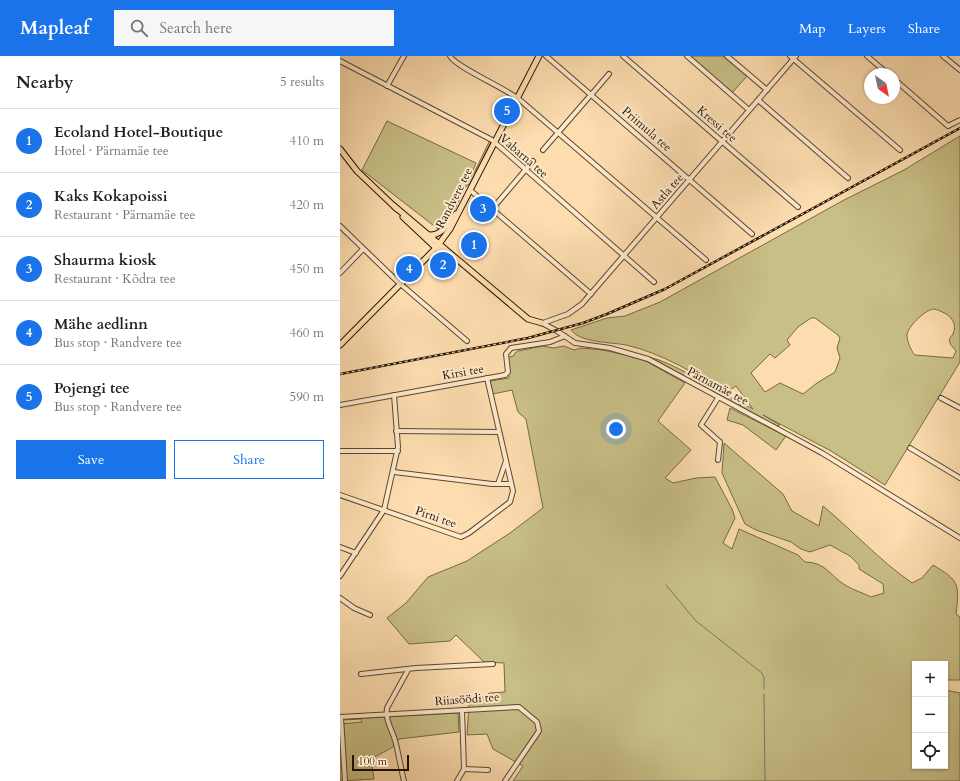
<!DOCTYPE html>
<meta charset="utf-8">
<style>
:root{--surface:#fff;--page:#f6f6f6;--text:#222;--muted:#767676;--line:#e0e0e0;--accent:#1a73e8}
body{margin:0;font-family:Cardo,serif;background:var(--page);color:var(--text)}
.controls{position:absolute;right:12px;bottom:12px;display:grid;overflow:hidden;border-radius:0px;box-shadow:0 1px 3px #0004}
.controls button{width:36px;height:36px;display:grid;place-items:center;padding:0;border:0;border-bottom:1px solid var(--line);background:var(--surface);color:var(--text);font:20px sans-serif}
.compass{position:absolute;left:524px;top:12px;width:36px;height:36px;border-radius:50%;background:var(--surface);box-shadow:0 1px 3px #0004;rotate:147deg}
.scale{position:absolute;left:12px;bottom:10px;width:57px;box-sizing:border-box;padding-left:4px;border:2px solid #251604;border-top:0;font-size:11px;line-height:14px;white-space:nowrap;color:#251604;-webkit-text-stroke:3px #fee9cc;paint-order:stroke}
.you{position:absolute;left:276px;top:373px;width:14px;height:14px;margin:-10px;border:3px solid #fff;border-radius:50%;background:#1a73e8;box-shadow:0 0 0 6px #1a73e833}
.badge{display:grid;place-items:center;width:26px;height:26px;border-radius:50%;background:var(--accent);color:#fff;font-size:13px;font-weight:700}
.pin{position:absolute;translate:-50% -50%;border:2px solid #fff;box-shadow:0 1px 4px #0006}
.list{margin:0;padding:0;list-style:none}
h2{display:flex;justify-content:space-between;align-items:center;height:52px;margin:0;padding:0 16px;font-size:17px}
h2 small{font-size:13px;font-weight:400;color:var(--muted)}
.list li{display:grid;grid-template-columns:26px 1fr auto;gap:12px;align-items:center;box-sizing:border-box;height:64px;padding:0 16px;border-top:1px solid var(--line)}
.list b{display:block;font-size:15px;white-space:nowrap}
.list p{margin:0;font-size:13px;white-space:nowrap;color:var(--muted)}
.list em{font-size:13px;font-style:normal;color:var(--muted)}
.actions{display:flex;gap:8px;padding:12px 16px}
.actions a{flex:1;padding:9px 0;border:1px solid var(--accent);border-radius:0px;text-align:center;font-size:14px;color:var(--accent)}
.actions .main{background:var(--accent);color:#fff}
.icon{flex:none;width:22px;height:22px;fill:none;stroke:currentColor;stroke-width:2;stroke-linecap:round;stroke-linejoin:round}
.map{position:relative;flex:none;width:620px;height:725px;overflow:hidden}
header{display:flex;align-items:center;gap:24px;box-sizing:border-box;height:56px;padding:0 20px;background:var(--accent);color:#fff}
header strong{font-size:19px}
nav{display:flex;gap:22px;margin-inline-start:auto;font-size:14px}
.search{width:280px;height:36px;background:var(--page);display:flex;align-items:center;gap:10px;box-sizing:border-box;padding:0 14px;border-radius:0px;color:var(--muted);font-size:15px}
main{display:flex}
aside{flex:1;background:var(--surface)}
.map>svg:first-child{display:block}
.green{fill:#c8bf86;stroke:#766a45;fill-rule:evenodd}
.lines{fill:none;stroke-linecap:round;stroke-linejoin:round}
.stream{stroke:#71786e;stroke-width:1}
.minor-casing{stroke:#5b482f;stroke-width:6}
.major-casing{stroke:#251604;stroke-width:7}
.minor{stroke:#fee9cc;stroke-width:4}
.major{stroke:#fdddb0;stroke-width:5}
.rail-casing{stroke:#251604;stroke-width:2.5}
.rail{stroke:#fee9cc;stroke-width:1;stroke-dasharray:3;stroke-linecap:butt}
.labels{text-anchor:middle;stroke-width:4;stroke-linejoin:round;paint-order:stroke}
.street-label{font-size:12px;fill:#251604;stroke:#fee9cc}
</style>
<header>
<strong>Mapleaf</strong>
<div class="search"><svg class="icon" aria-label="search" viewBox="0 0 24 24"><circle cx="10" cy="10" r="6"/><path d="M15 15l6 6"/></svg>Search here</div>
<nav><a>Map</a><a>Layers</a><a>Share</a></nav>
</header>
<main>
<aside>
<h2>Nearby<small>5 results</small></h2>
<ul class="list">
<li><span class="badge">1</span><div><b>Ecoland Hotel-Boutique</b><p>Hotel · Pärnamäe tee</p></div><em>410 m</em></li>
<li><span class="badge">2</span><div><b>Kaks Kokapoissi</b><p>Restaurant · Pärnamäe tee</p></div><em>420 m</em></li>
<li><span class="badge">3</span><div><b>Shaurma kiosk</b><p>Restaurant · Kõdra tee</p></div><em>450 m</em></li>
<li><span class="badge">4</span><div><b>Mähe aedlinn</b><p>Bus stop · Randvere tee</p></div><em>460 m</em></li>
<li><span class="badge">5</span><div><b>Pojengi tee</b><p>Bus stop · Randvere tee</p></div><em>590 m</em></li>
</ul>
<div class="actions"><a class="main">Save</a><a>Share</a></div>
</aside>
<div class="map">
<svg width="620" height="725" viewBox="0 0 620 725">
<rect width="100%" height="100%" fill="#fdddb0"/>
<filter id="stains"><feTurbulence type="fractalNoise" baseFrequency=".005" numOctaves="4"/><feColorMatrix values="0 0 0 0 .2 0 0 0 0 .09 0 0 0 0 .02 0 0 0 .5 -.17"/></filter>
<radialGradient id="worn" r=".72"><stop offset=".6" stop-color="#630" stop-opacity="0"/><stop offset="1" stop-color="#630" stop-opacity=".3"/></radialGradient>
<g class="green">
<path d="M350 0H383L407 20 392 37Z"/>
<path d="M47 65 136 107 130 121 134 117 150 84 151 86 130 128 126 130 112 159 98 173 22 114Z"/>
<path d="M620 80V306L545 429 491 395 423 359 440 369 437 370 400 350 402 347 413 353 396 330 387 336C355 318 322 297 286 289 270 286 241 287 231 274L267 262 285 260 320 246 504 144 564 114ZM594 253C606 256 619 264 613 278 611 281 608 283 610 287 611 290 614 292 616 295L613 302 575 299C571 295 567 285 567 279 568 270 586 253 594 253ZM471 262H475L498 279 500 282 497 292 500 302 495 316 477 327 463 338 440 327 425 336 411 317 430 298 435 302 450 289 447 284 458 271Z"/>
<path d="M203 290 213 292 224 290 234 294 241 292 263 294 290 300 306 305 345 327 318 365 351 394 325 422 333 427 356 422 375 421 392 453 395 462 383 487 392 493 399 473 458 499 465 506C486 506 490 520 505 529 513 534 523 537 531 541L544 537 543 528 519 513V509L510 500 490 489 470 496 461 493 451 486 416 474 405 468 382 417 384 387 443 438 452 455 479 470 483 450C513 475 539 504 572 527L582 522 593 509C618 524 620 527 616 558L620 561V624H605V608H575V710H605V634L620 637V725H173L183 710 153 693 147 678 127 679 129 648 150 637 165 636 164 607 144 606 116 579 110 585 69 588 47 562 66 547 88 521 127 505 170 477 203 452 186 363 178 356 172 334 153 338 150 325 169 322 168 301 174 300V298L178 295Z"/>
<path d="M311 302C326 303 383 337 400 347L398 350Z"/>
<path d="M390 352 446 380 436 394 403 369 387 364Z"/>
<path d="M118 657 119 676 59 683 53 691 31 703 34 723 0 725V668L22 666 21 663 5 664 6 663Z"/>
</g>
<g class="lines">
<g class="stream">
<path d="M326 529 356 565 422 617 424 622V633"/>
<path d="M424 638 425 725"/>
</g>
<g class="minor-casing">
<g id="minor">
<path d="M110 0C114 10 167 33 180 44L366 204"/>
<path d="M206 0 412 178"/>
<path d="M283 0 458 151"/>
<path d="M347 0 409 54"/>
<path d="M387 0 427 34"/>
<path d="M450 0 560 94"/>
<path d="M527 0 548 18"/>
<path d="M603 0 620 14"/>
<path d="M0 5 152 84 314 226"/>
<path d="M554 23 608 70 620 64"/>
<path d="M47 30 64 0"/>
<path d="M251 39 269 18"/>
<path d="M418 44 508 122"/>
<path d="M203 94 249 41"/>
<path d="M130 134 251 238"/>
<path d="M153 152 193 105"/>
<path d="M0 170 57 225 127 285"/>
<path d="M0 217 23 193"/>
<path d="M202 267 217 275 235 287 270 292 308 303 482 397 620 482"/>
<path d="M203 267 228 258 242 248 456 0"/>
<path d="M378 342 361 369 380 386 378 404"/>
<path d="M601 342 620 352"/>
<path d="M0 349 165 319 168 316 166 298 171 292 210 286 225 280"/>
<path d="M56 375 159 376"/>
<path d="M570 392 620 422"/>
<path d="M0 395H58"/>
<path d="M54 416 152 428H171"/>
<path d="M158 428 166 405"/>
<path d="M0 439 121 481 129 477 170 446 173 435 147 322"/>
<path d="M0 491 16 497"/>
<path d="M0 520 44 454 58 391 54 339"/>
<path d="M0 542 14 552 30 559"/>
<path d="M21 618 76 612 153 608"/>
<path d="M0 661 179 651 197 666 199 675 165 725"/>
<path d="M1 661 5 725"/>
<path d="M124 713 148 714"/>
<path d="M64 725C61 713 59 700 56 688 53 674 45 666 47 652L68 614"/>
<path d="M117 725 124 713 122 654"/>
</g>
</g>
<g class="major-casing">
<g id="major">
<path d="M0 93 17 115 57 153"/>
<path d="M54 150 188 263 202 267"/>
<path d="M63 161 96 192 115 204"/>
<path d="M90 179C102 179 109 167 116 158"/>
<path d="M0 289 96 192 110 173 199 0"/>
</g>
</g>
<use href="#minor" class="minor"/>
<use href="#major" class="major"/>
<g class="rail-casing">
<path id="rail" d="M0 318 188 282 243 267 267 258 325 233 620 72"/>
</g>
<use href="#rail" class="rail"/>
</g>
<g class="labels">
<g class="street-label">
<text transform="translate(377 68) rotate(41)" y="4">Kressi tee</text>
<text transform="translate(307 73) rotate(41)" y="4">Priimula tee</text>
<text transform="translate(184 100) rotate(41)" y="4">Vabarna tee</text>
<text transform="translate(327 135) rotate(-49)" y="4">Astla tee</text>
<text transform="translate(114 142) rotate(-63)" y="4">Randvere tee</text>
<text transform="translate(123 316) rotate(-10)" y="4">Kirsi tee</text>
<text transform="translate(378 330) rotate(28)" y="4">Pärnamäe tee</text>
<text transform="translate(96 461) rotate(19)" y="4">Pirni tee</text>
<text transform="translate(127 643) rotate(-4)" y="4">Riiasöödi tee</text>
</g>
</g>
<rect width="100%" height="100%" filter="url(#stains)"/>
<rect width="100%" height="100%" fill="url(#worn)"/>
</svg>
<div class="controls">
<button>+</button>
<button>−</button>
<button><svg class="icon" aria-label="locate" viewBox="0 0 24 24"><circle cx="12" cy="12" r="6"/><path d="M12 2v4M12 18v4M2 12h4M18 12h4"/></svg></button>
</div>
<svg class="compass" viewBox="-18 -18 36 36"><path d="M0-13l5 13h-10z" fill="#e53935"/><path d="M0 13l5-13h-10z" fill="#767676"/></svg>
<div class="scale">100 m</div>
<div class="you"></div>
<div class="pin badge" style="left:134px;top:189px">1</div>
<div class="pin badge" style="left:103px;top:209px">2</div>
<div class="pin badge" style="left:143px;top:153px">3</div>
<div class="pin badge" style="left:69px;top:213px">4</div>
<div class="pin badge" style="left:167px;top:55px">5</div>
</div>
</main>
